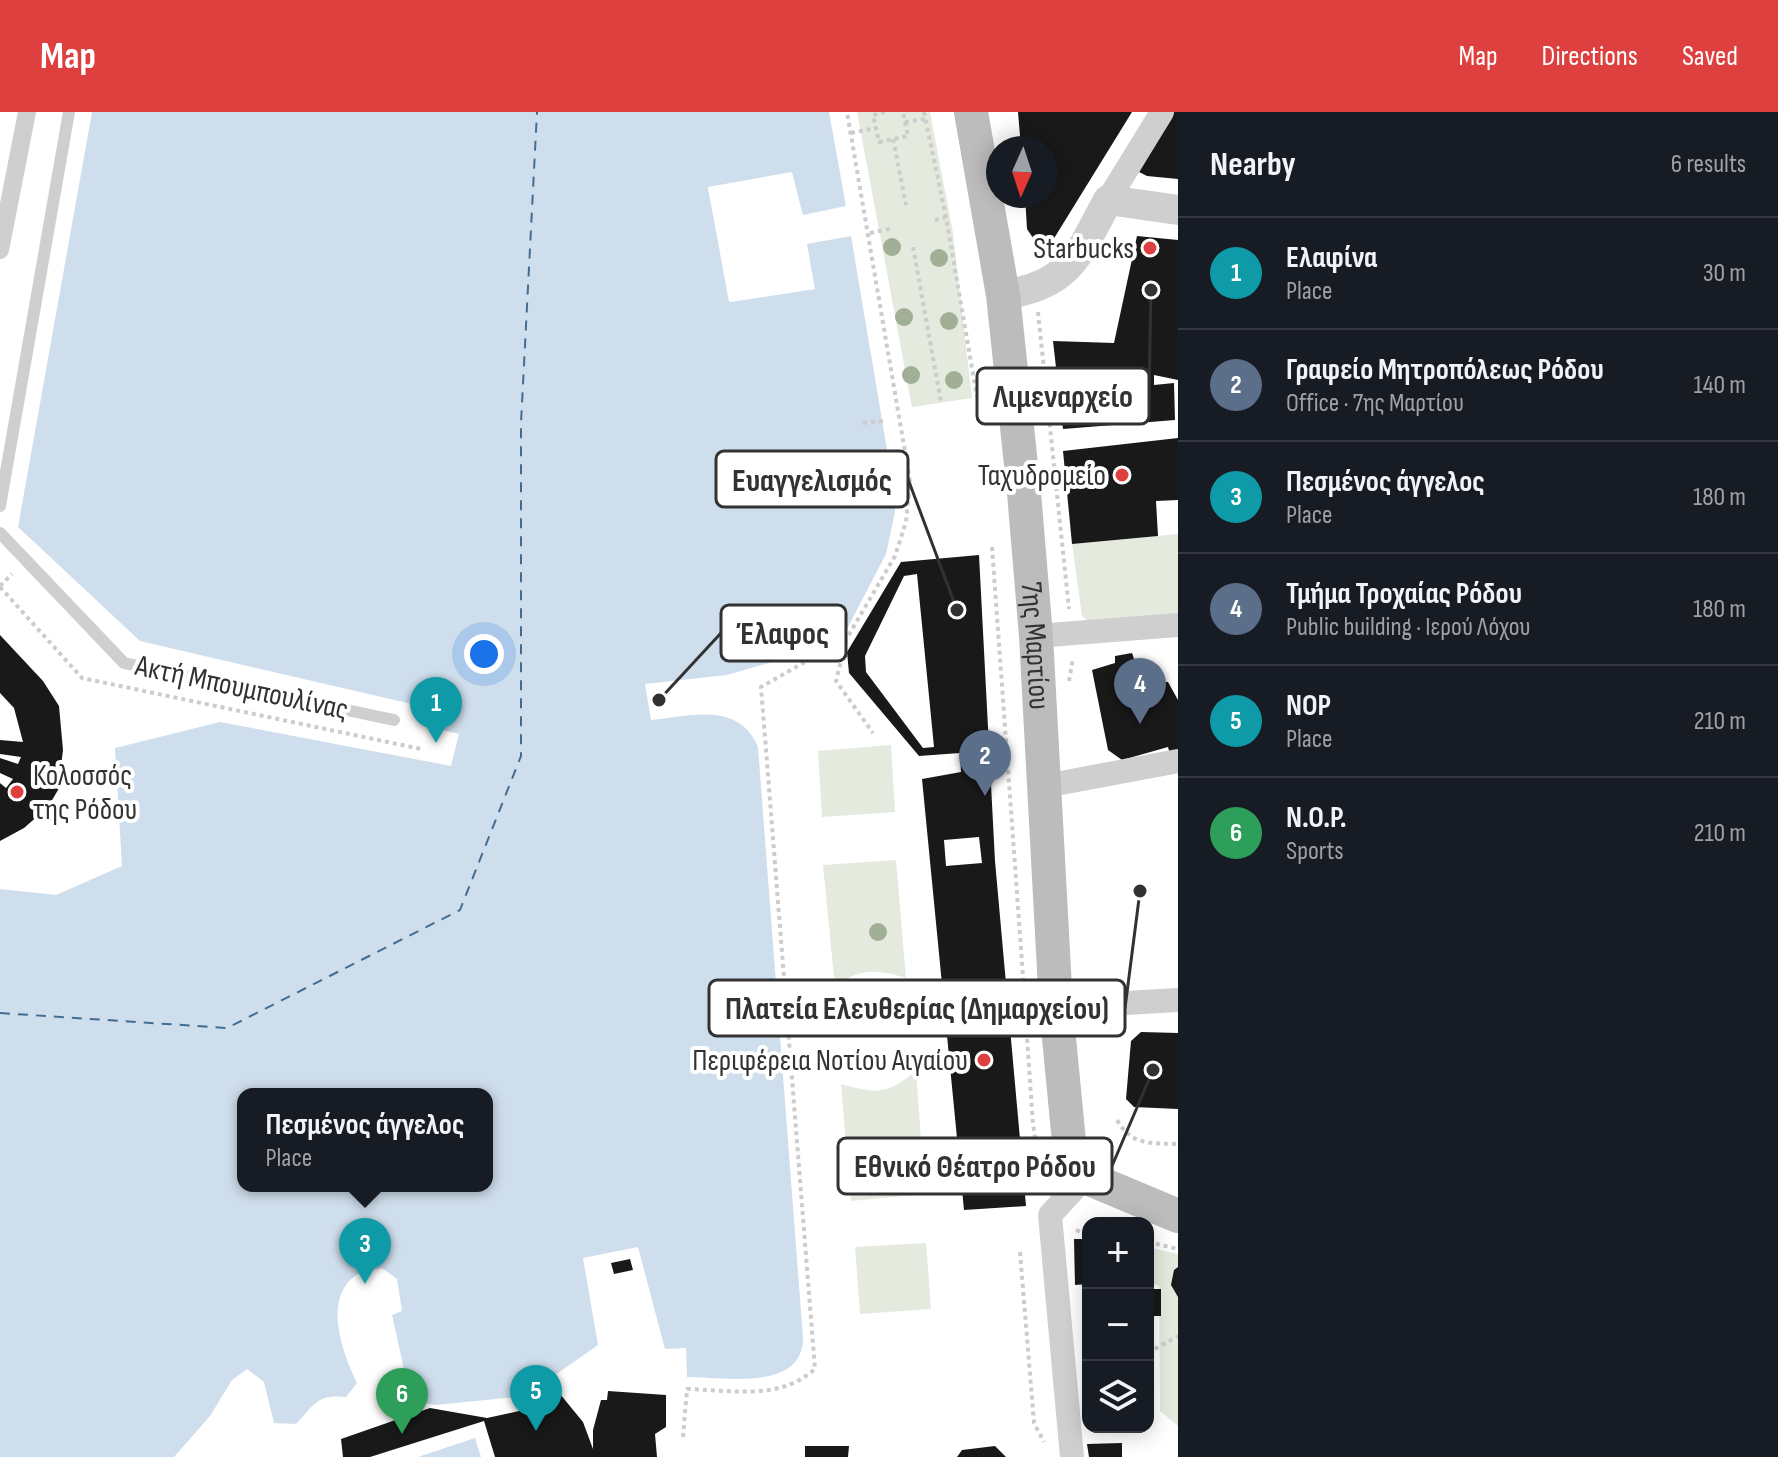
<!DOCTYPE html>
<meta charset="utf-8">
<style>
:root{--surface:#171b24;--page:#20242c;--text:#f1f3f6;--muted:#9ea1a6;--line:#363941;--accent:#de403f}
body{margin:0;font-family:"Sofia Sans Condensed",sans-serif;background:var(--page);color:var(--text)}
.controls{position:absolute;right:24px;bottom:24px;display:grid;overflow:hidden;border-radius:16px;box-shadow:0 4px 20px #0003}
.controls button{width:72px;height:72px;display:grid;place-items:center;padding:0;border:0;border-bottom:2px solid var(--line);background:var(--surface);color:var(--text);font:40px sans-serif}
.compass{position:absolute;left:986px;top:24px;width:72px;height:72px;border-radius:50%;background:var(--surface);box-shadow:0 4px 20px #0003;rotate:183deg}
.you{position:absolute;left:484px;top:542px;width:28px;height:28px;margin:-20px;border:6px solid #fff;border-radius:50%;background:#1a73e8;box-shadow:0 0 0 12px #1a73e833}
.badge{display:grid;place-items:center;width:52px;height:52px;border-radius:50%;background:var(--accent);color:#fff;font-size:26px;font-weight:700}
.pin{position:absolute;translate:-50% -66px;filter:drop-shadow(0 2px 4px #0008)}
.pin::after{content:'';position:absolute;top:42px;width:28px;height:24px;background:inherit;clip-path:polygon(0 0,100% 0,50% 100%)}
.popup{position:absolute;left:237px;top:976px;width:256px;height:104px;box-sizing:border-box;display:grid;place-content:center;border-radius:16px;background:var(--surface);filter:drop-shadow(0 2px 6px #0005);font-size:26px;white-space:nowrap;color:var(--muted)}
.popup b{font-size:30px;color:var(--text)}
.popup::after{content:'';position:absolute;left:50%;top:100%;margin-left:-16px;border:16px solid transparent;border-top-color:var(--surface)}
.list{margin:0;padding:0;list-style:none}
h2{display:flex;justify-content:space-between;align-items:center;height:104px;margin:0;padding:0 32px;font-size:34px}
h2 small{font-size:26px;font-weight:400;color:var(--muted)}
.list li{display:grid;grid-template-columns:52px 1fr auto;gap:24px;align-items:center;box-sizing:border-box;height:112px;padding:0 32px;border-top:2px solid var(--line)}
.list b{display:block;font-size:30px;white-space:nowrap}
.list p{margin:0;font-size:26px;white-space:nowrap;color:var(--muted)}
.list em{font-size:26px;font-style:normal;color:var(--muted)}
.icon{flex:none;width:44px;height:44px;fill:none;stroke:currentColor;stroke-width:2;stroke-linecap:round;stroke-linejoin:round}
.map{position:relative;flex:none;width:1178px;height:1345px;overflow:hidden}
header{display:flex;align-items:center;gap:48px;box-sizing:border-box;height:112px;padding:0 40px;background:var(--accent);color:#fff}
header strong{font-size:38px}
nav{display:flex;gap:44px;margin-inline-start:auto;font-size:28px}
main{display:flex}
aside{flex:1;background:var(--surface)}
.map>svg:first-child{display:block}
.green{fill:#e4ebde}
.water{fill:#cfdeec;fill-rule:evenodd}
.pier{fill:#fff}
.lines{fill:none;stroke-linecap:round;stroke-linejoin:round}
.ferry{stroke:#426d92;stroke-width:2;stroke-dasharray:10 8;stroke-linecap:butt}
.building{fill:#191919;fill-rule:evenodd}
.path{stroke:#ccc;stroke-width:4;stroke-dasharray:4 4;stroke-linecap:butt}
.service{stroke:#cfcfcf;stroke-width:12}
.pedestrian{stroke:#cfcfcf;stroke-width:18}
.minor{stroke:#cfcfcf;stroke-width:24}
.tertiary{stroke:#cfcfcf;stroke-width:30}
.secondary{stroke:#bcbcbc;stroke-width:34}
.tree{fill:#a0af96}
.poi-dot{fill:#de403f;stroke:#fff;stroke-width:3}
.labels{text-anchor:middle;stroke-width:8;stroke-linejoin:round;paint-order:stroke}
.poi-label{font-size:30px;fill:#323232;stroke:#fff;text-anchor:end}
.street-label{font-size:30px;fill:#323232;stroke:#fff}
.leader{fill:none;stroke:#323232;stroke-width:3}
.callout-dot{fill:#323232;stroke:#fff;stroke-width:3}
.callout{fill:#fff;stroke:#323232;stroke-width:3}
.callout-label{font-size:32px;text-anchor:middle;font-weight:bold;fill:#323232}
</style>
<header>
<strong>Map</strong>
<nav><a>Map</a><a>Directions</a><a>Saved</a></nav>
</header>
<main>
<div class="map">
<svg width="1178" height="1345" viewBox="0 0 1178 1345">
<rect width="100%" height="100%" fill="#fff"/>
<g class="green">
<path d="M857 0H930L953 121 972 286 912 295Z"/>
<path d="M1178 422V513L1099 518 1082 504 1072 432Z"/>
<path d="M891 633 895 700 822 705 818 639Z"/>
<path d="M896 748 906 866C877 857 859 856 835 875L823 753Z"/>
<path d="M916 959 925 1082 851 1089 841 972C877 982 886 983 916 959Z"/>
<path d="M926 1131 931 1197 860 1202 855 1135Z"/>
<path d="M1148 1135 1178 1142V1314L1160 1299 1159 1174 1148 1170Z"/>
</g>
<g class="water">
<path d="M92 0H829L846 94 803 103 792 61 708 76 730 190 814 177 807 132 851 124 894 379 895 400 886 442 847 517 800 542 727 563 645 572 651 608C691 604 739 589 758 635L803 1226C803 1280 723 1265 687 1265L686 1236 665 1237 638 1135 583 1146 598 1233 525 1284 436 1293 411 1289 392 1203 402 1199 397 1167 382 1156C375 1158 364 1159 358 1162 321 1185 343 1242 357 1271L346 1285C317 1282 315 1292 296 1312L274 1311 264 1270 247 1257 232 1268 210 1304 174 1345H0V777L56 783 122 754 115 636 220 610 451 654 459 622 426 614 429 596 140 529 18 415ZM243 982H487V1074H243Z"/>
<path d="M475 1326 481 1345H418Z"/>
</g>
<path class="pier" d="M792 60 803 107 799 104 789 65 712 78 733 185 810 173 803 132 806 128 815 177 729 190 708 75Z"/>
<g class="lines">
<path class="ferry" d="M0 901 227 916 460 798 521 644V311L537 0"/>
</g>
<g class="building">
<path d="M1018 0H1132L1053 128 1035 129 1027 117 1025 84H1046V36H1021Z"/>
<path d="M1173 0H1178V67L1147 64 1139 60Z"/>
<path d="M1137 124 1178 128V268L1154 263V273L1174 271 1175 308 1063 317 1053 229 1114 231Z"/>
<path d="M1178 326V388L1156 389 1158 424 1072 432 1063 339Z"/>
<path d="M979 443 995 749 1026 1094 964 1098 922 667 961 660 960 641 919 644 849 561 847 540 901 450ZM917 462 934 635 923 636 866 560 865 544 904 464ZM979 725 982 751 946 754 944 728Z"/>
<path d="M0 523 43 569 59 594 63 638 58 678 48 695 24 716 0 729V671L6 676 13 667 0 661V646L18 652 21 645 0 642V628L23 630 14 596 0 581Z"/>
<path d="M1132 541 1142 570H1168L1178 588V640L1170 642 1168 635 1122 648 1108 638 1092 558 1115 551V544Z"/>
<path d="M1141 920 1178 921V997L1134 995 1126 987 1131 929Z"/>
<path d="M1074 1127H1088V1172L1075 1173Z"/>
<path d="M630 1147 633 1158 614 1162 611 1151Z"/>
<path d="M1178 1155V1185L1171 1173 1174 1158Z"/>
<rect x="1148" y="1177" width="13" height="27"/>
<path d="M1083 1241H1088V1271H1086Z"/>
<path d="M608 1279 666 1283V1315L655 1322 657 1345H495L484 1309 370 1345H343L341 1327 430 1296 487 1306 528 1297 538 1305 560 1282 583 1310 593 1337V1318L601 1288H607Z"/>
<path d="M1122 1331V1345H1089L1087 1332Z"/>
<path d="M805 1334H849L848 1345H805Z"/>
<path d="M995 1334 1006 1345H957L962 1338Z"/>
</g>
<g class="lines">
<g class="path">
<path d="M885 0 873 3 879 30 908 24 903 0"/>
<path d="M924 0 946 105 977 285"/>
<path d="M905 10 925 7"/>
<path d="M851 21 876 16"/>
<path d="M893 27 906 93"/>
<path d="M935 108 946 105"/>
<path d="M870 121 893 116"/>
<path d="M913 135 941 290"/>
<path d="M1038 200 1069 497"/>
<path d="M863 311 883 309"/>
<path d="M992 435 1024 878"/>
<path d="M0 474 12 462"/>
<path d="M0 475 82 566 421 637"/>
<path d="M846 528 836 569 873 621"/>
<path d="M1069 569 1073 546"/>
<path d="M1026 911 1033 1012 1043 1077"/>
<path d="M1117 1008C1132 1034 1151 1031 1178 1032"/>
<path d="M1076 1118 1088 1123"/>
<path d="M1148 1130 1178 1137"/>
<path d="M1020 1140 1034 1311 1044 1330"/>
<path d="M1148 1241 1178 1224"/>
<path d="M1148 1305V1309"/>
<path d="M1092 1317 1106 1315"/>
<path d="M683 1325 687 1277C733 1278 779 1289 815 1257L761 575 847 526 895 444 906 410 910 369 847 0"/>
</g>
<g class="service">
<path d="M0 394 69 0"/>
<path d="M0 421 124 551 394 608"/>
</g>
<path class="pedestrian" d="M0 138 27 0"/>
<g class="minor">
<path d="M1108 88 1162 0"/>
<path d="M1036 524 1178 513"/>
<path d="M1045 674 1178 649"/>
<path d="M1056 895 1178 888"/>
<path d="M1072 1345 1050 1103 1085 1065"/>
</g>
<path class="tertiary" d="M1003 183C1071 173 1078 143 1108 88L1178 98"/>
<path class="secondary" id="s1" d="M971 0 1003 183 1024 381 1036 524 1056 895 1070 1040 1085 1065 1178 1104"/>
</g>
<g class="tree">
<circle cx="892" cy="135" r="9"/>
<circle cx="939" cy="146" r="9"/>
<circle cx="904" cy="205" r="9"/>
<circle cx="949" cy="209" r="9"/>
<circle cx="911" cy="263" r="9"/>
<circle cx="954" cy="268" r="9"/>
<circle cx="878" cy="820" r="9"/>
</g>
<g class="poi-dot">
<circle cx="1150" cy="136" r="8"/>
<circle cx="1122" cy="363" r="8"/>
<circle cx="17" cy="680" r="8"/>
<circle cx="984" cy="948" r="8"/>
</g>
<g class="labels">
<g class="poi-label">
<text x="1134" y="146">Starbucks</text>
<text x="1106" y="373">Ταχυδρομείο</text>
<text x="33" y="673" text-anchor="start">Κολοσσός<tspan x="33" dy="34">της Ρόδου</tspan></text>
<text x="968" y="958">Περιφέρεια Νοτίου Αιγαίου</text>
</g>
<g class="street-label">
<text dy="10" stroke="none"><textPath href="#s1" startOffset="538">7ης Μαρτίου</textPath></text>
<text transform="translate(242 575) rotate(12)" y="10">Ακτή Μπουμπουλίνας</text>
</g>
</g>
<path class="leader" d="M1151 178L1149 284M957 498L908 367M659 588L721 521M1140 779L1125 896M1153 958L1112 1054"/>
<g class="callout-dot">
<circle cx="1151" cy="178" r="8"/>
<circle cx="957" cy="498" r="8"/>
<circle cx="659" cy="588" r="8"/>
<circle cx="1140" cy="779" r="8"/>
<circle cx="1153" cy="958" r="8"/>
</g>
<g class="callout">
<rect x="977" y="256" width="172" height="56" rx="8"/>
<rect x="716" y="339" width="192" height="56" rx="8"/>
<rect x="721" y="493" width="125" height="56" rx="8"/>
<rect x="709" y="868" width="416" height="56" rx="8"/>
<rect x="838" y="1026" width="274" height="56" rx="8"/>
</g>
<g class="callout-label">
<text x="1063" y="295">Λιμεναρχείο</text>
<text x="812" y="379">Ευαγγελισμός</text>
<text x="783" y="532">Έλαφος</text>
<text x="917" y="907">Πλατεία Ελευθερίας (Δημαρχείου)</text>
<text x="975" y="1065">Εθνικό Θέατρο Ρόδου</text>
</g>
</svg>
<div class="controls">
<button>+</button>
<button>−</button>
<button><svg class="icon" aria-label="layers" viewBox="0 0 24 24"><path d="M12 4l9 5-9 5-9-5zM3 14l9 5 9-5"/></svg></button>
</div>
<svg class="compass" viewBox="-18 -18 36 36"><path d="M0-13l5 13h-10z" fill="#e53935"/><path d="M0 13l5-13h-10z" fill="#9ea1a6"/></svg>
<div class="you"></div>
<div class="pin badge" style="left:436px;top:631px;background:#0f9aa8">1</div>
<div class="pin badge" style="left:985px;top:684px;background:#5c6f8a">2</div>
<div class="pin badge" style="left:365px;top:1172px;background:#0f9aa8">3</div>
<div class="popup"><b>Πεσμένος άγγελος</b>Place</div>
<div class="pin badge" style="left:1140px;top:612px;background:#5c6f8a">4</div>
<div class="pin badge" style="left:536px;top:1319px;background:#0f9aa8">5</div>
<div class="pin badge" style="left:402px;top:1322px;background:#2e9e5b">6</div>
</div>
<aside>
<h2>Nearby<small>6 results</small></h2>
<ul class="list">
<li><span class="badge" style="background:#0f9aa8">1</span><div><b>Ελαφίνα</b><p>Place</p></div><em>30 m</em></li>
<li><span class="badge" style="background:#5c6f8a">2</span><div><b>Γραφείο Μητροπόλεως Ρόδου</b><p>Office · 7ης Μαρτίου</p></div><em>140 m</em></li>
<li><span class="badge" style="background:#0f9aa8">3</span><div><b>Πεσμένος άγγελος</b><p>Place</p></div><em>180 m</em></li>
<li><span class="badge" style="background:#5c6f8a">4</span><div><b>Τμήμα Τροχαίας Ρόδου</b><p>Public building · Ιερού Λόχου</p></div><em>180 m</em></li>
<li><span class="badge" style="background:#0f9aa8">5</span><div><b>ΝΟΡ</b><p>Place</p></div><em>210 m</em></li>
<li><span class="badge" style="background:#2e9e5b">6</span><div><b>Ν.Ο.Ρ.</b><p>Sports</p></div><em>210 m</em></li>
</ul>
</aside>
</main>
